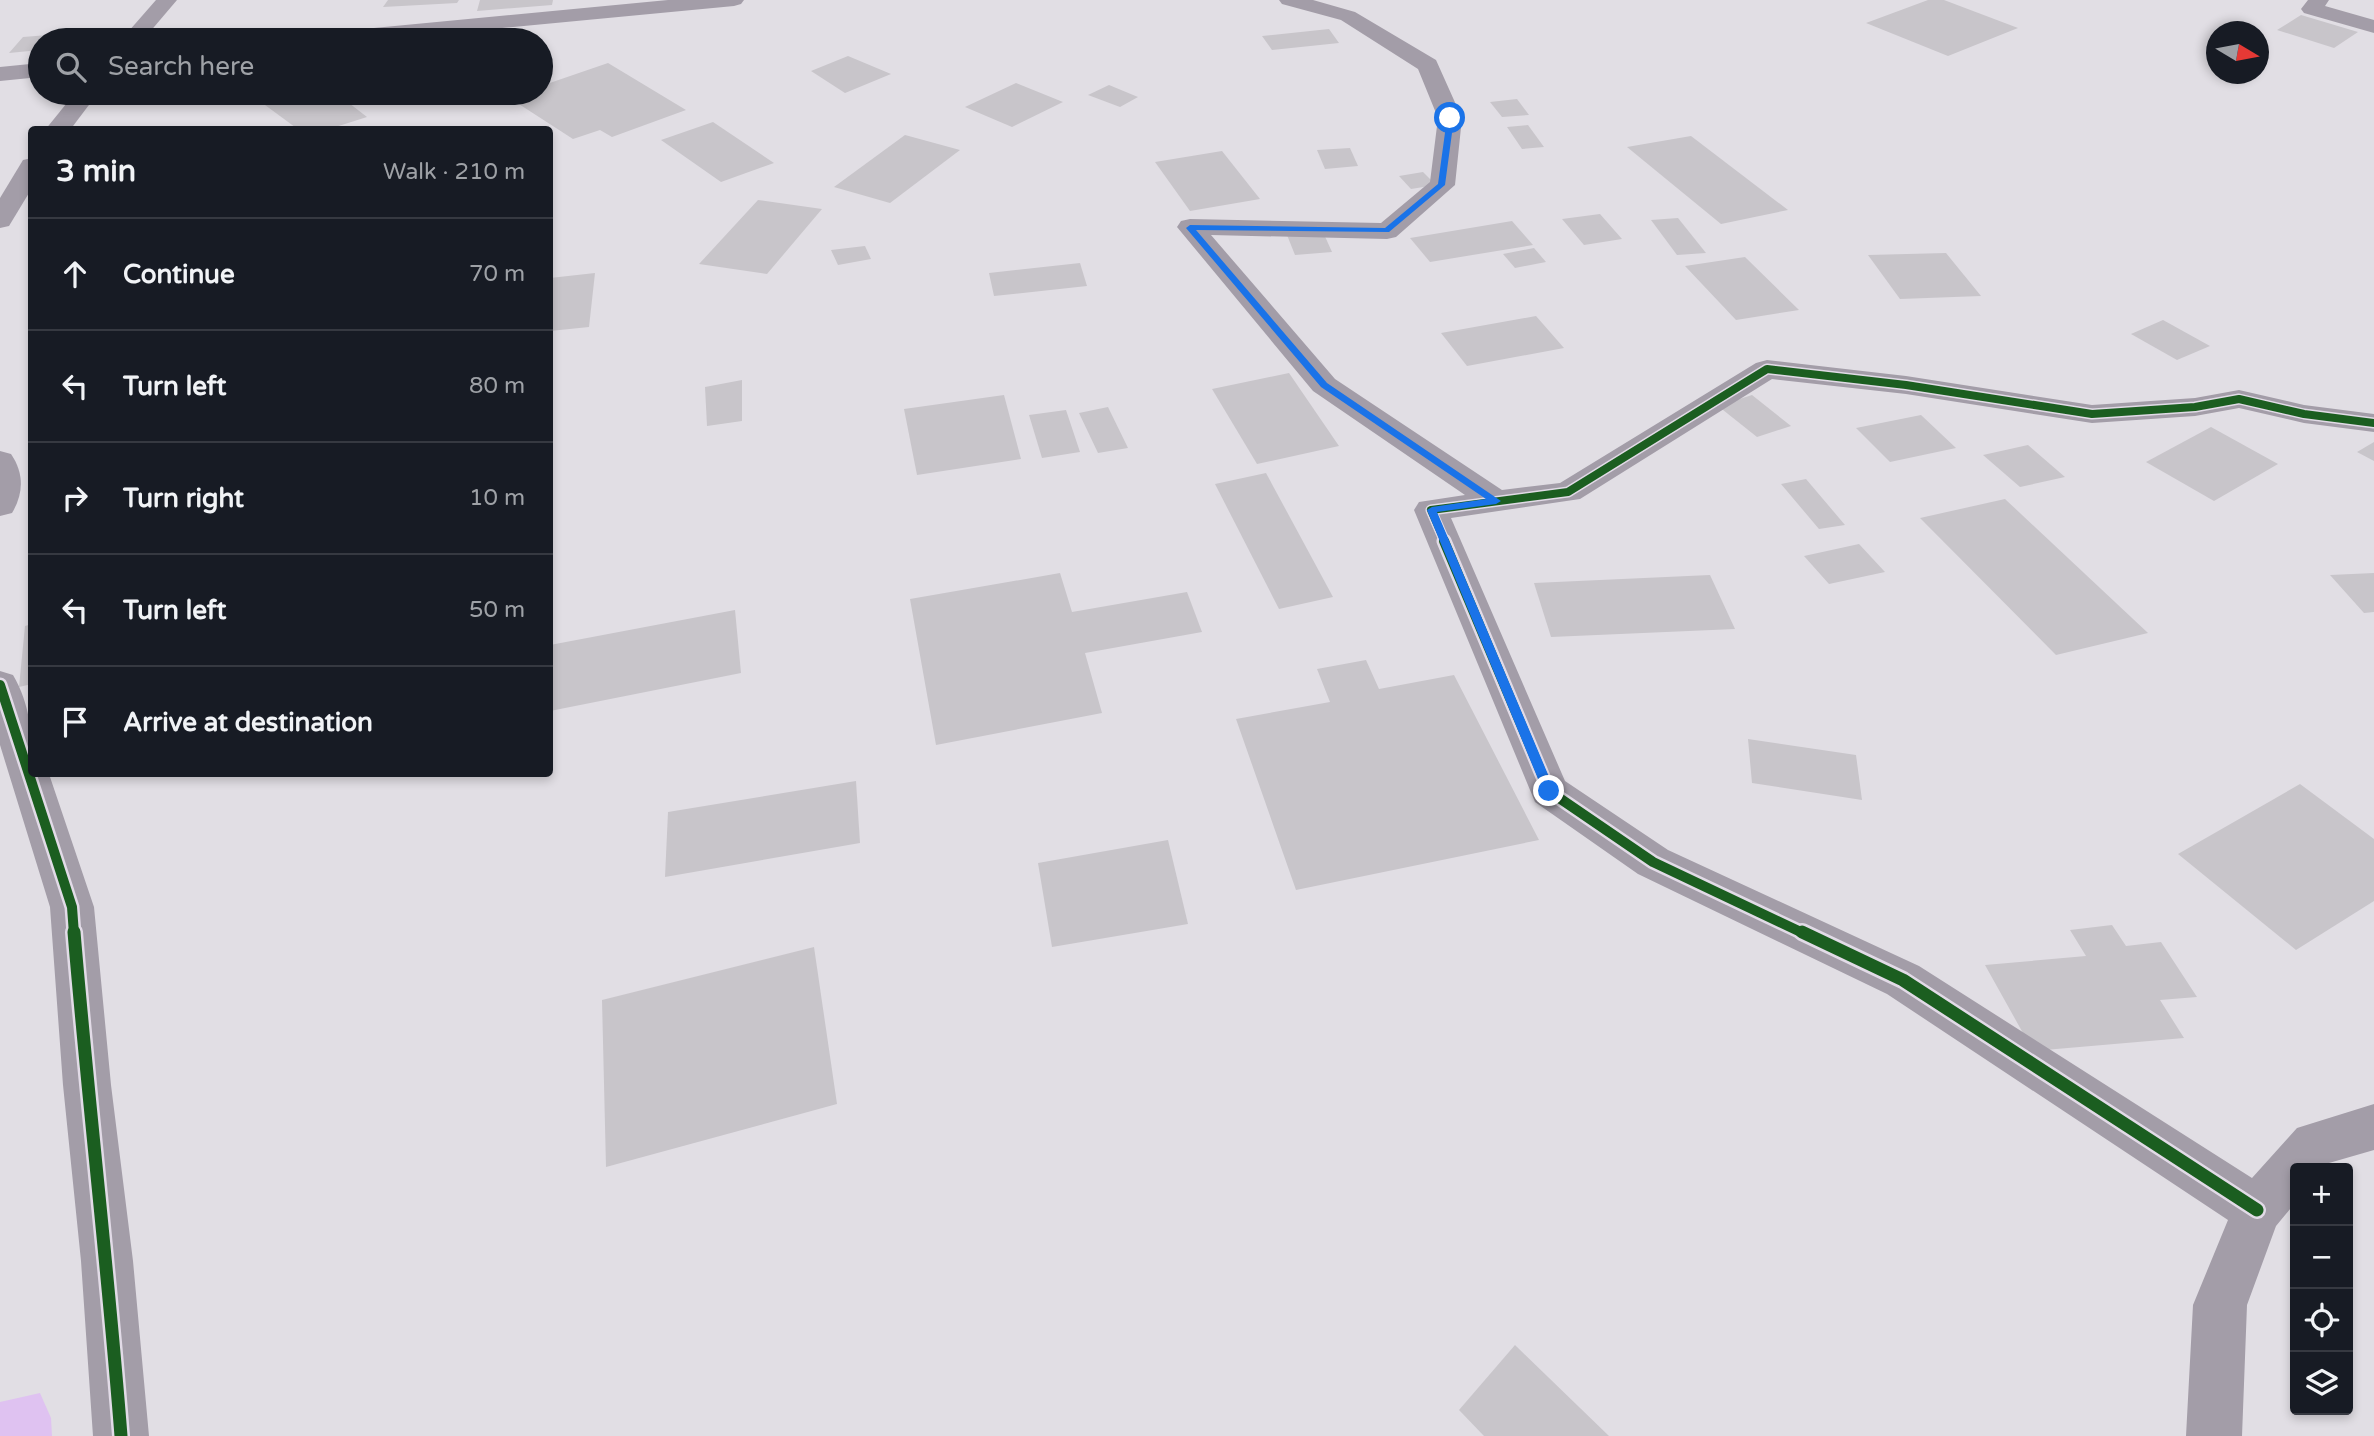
<!DOCTYPE html>
<meta charset="utf-8">
<style>
:root{--surface:#171b24;--page:#20242c;--text:#f1f3f6;--muted:#9ea1a6;--line:#363941}
body{margin:0;font-family:"Varela Round",sans-serif;background:var(--page);color:var(--text)}
.controls{position:absolute;right:21px;bottom:21px;display:grid;overflow:hidden;border-radius:7px;box-shadow:0 4px 10px #0003}
.controls button{width:63px;height:63px;display:grid;place-items:center;padding:0;border:0;border-bottom:2px solid var(--line);background:var(--surface);color:var(--text);font:35px sans-serif}
.compass{position:absolute;left:2206px;top:21px;width:63px;height:63px;border-radius:50%;background:var(--surface);box-shadow:0 4px 10px #0003;rotate:100deg}
.stop{position:absolute;width:21px;height:21px;margin:-16px;border:5px solid #1a73e8;border-radius:50%;background:#fff}
.stop.end{background:#1a73e8;border-color:#fff;box-shadow:0 2px 7px #0008}
.list{margin:0;padding:0;list-style:none}
h2{display:flex;justify-content:space-between;align-items:center;height:91px;margin:0;padding:0 28px;font-size:30px}
h2 small{font-size:23px;font-weight:400;color:var(--muted)}
.list li{display:grid;grid-template-columns:46px 1fr auto;gap:21px;align-items:center;box-sizing:border-box;height:112px;padding:0 28px;border-top:2px solid var(--line)}
.list b{display:block;font-size:26px;white-space:nowrap}
.list em{font-size:23px;font-style:normal;color:var(--muted)}
.icon{flex:none;width:38px;height:38px;fill:none;stroke:currentColor;stroke-width:2;stroke-linecap:round;stroke-linejoin:round}
.map{position:relative;flex:none;width:2374px;height:1436px;overflow:hidden}
.search{position:absolute;background:var(--surface);box-shadow:0 4px 10px #0003;left:28px;top:28px;width:525px;height:77px;display:flex;align-items:center;gap:18px;box-sizing:border-box;padding:0 24px;border-radius:38px;color:var(--muted);font-size:26px}
.panel{position:absolute;background:var(--surface);box-shadow:0 4px 10px #0003;left:28px;top:126px;width:525px;height:651px;border-radius:7px}
.map>svg:first-child{display:block}
.green{fill:#dfc2f1}
.building{fill:#c8c5ca}
.lines{fill:none;stroke-linecap:round;stroke-linejoin:round}
.minor{fill:#a39da8;fill-rule:evenodd}
.cycleway-far2-casing{stroke:#e2dbe7;stroke-width:11}
.cycleway-far1-casing{stroke:#e2dbe7;stroke-width:15}
.cycleway-casing{stroke:#e2dbe7;stroke-width:18}
.cycleway-far2{stroke:#1b5e20;stroke-width:8}
.cycleway-far1{stroke:#1b5e20;stroke-width:10}
.cycleway{stroke:#1b5e20;stroke-width:13}
.route{fill:#1a73e8}
</style>
<div class="map">
<svg width="2374" height="1436" viewBox="0 0 2374 1436">
<rect width="100%" height="100%" fill="#e1dee4"/>
<path class="green" d="M40 1393 51 1418 52 1436H0V1402Z"/>
<g class="building">
<path d="M388 0H459L457 3 383 7Z"/>
<path d="M480 0H553L552 5 477 11Z"/>
<path d="M1928 0H1944L2018 28 1948 56 1866 23Z"/>
<path d="M2301 15 2358 32 2334 48 2277 30Z"/>
<path d="M124 29 115 40H40V50L9 53 23 37Z"/>
<path d="M1329 29 1339 43 1272 50 1262 36Z"/>
<path d="M848 56 891 74 845 93 811 71Z"/>
<path d="M608 63 686 110 612 137 600 130 573 139 508 97 520 93H541V86Z"/>
<path d="M1016 83 1063 102 1012 127 965 107Z"/>
<path d="M1109 85 1138 97 1120 107 1088 95Z"/>
<path d="M305 93H336L367 117 326 130H299L265 105Z"/>
<path d="M1517 99 1529 115 1502 117 1490 102Z"/>
<path d="M713 122 774 163 721 182 661 140Z"/>
<path d="M1528 125 1544 147 1522 149 1507 127Z"/>
<path d="M905 135 960 150 890 203 834 187Z"/>
<path d="M1691 136 1788 210 1721 224 1627 147Z"/>
<path d="M1350 148 1358 166 1325 169 1317 150Z"/>
<path d="M1222 151 1260 199 1190 211 1155 162Z"/>
<path d="M1423 172 1436 185 1411 189 1399 176Z"/>
<path d="M758 200 822 209 767 274 699 264Z"/>
<path d="M1600 214 1622 239 1584 245 1562 219Z"/>
<path d="M1678 218 1706 253 1677 255 1651 220Z"/>
<path d="M1512 221 1533 245 1430 262 1410 238Z"/>
<path d="M1323 232 1332 252 1295 255 1287 235Z"/>
<path d="M865 246 871 259 838 265 831 250Z"/>
<path d="M1534 248 1546 262 1515 268 1503 254Z"/>
<path d="M1946 253 1981 296 1900 299 1868 255Z"/>
<path d="M1745 257 1799 310 1736 320 1685 266Z"/>
<path d="M1080 263 1087 286 994 296 989 273Z"/>
<path d="M595 273 589 327 550 331V278Z"/>
<path d="M1536 316 1564 348 1467 366 1441 333Z"/>
<path d="M2163 320 2210 346 2177 360 2131 334Z"/>
<path d="M1289 373 1339 446 1257 464 1212 389Z"/>
<path d="M742 380V421L707 426 705 387Z"/>
<path d="M1004 395 1021 459 917 475 904 409Z"/>
<path d="M1752 395 1791 426 1757 437 1718 406Z"/>
<path d="M1108 407 1128 448 1098 453 1079 413Z"/>
<path d="M1066 410 1080 452 1042 458 1029 415Z"/>
<path d="M1921 415 1956 448 1890 462 1856 428Z"/>
<path d="M2211 427 2278 464 2214 501 2146 462Z"/>
<path d="M2374 442V461L2357 452Z"/>
<path d="M2028 445 2065 477 2020 487 1983 455Z"/>
<path d="M1266 473 1333 597 1279 609 1215 484Z"/>
<path d="M1806 479 1845 525 1819 529 1781 484Z"/>
<path d="M2005 499 2148 633 2056 655 1920 518Z"/>
<path d="M1859 544 1885 572 1829 584 1804 556Z"/>
<path d="M1060 573 1072 612 1187 592 1202 632 1085 653 1102 713 936 745 910 599Z"/>
<path d="M2374 573V612L2364 613 2330 575Z"/>
<path d="M1710 575 1735 629 1551 637 1534 583Z"/>
<path d="M735 610 741 673 550 711V645Z"/>
<path d="M32 624V684L19 687 25 626Z"/>
<path d="M1366 660 1379 689 1454 675 1539 840 1296 890 1236 719 1330 702 1317 669Z"/>
<path d="M1748 739 1856 755 1862 800 1752 783Z"/>
<path d="M856 781 860 843 665 877 668 812Z"/>
<path d="M2300 784 2374 839V901L2296 950 2178 854Z"/>
<path d="M1168 840 1188 924 1052 947 1038 863Z"/>
<path d="M2112 925 2126 946 2161 942 2197 997 2160 1000 2184 1038 2033 1051 1985 965 2086 956 2070 930Z"/>
<path d="M814 947 837 1104 606 1167 602 1000Z"/>
<path d="M1515 1345 1609 1436H1484L1459 1410Z"/>
</g>
<g class="lines">
<g class="minor">
<path d="M156 0H177L143 40H121Z"/>
<path d="M668 0H744L741 4 734 6 377 40H300L303 35 311 34Z"/>
<path d="M1279 0H1313L1355 12 1436 60 1462 118 1455 185 1396 237 1387 239 1211 235 1335 379 1502 490 1560 483 1756 363 1767 360 1906 376 2092 405 2195 398 2239 390 2304 405 2374 414V432L2304 423 2239 408 2195 416 2092 423 1906 394 1772 379 1580 499 1451 518 1565 781 1668 850 1919 966 2252 1178 2297 1128 2374 1104V1150L2329 1163 2325 1168H2295V1203L2276 1226 2247 1305 2242 1436H2186L2193 1305 2228 1220 1887 994 1638 874 1535 802 1414 510 1419 502 1465 495 1313 391 1177 227 1181 221 1190 219 1381 223 1430 182 1438 118 1418 69 1341 20 1282 4Z"/>
<path d="M2308 0H2329L2325 6 2374 20V33L2304 13 2301 9Z"/>
<path d="M40 63V77L0 81V67Z"/>
<path d="M75 93H98L70 130H45Z"/>
<path d="M32 158V188L9 226 0 228V198L23 160Z"/>
<path d="M0 451 11 454C24 473 24 493 12 513L0 516Z"/>
<path d="M0 671 13 675C32 708 32 737 32 774H49L94 907 111 1085 133 1261 149 1436H93L81 1261 63 1085 50 907 0 745Z"/>
</g>
<g class="cycleway-far2-casing">
<path id="cycleway-far2" d="M1445 542 1431 510 1568 492 1767 369 1906 385 2092 414 2195 407 2239 399 2304 414 2374 423"/>
</g>
<g class="cycleway-far1-casing">
<g id="cycleway-far1">
<path d="M1444 541 1549 791 1653 862 1805 934"/>
<path d="M0 685 72 907 74 934"/>
</g>
</g>
<g class="cycleway-casing">
<g id="cycleway">
<path d="M74 932C88 1100 108 1268 121 1436"/>
<path d="M1802 932 1903 980 2257 1210"/>
</g>
</g>
<use href="#cycleway-far2" class="cycleway-far2"/>
<use href="#cycleway-far1" class="cycleway-far1"/>
<use href="#cycleway" class="cycleway"/>
</g>
<path class="route" d="M1450 116 1454 118 1445 185 1389 232 1196 230 1327 383 1501 501 1496 504 1437 512 1555 791 1549 796 1543 791 1427 510 1432 507 1486 499 1321 387 1186 228 1190 225 1385 228 1438 184 1447 118Z"/>
</svg>
<div class="controls">
<button>+</button>
<button>−</button>
<button><svg class="icon" aria-label="locate" viewBox="0 0 24 24"><circle cx="12" cy="12" r="6"/><path d="M12 2v4M12 18v4M2 12h4M18 12h4"/></svg></button>
<button><svg class="icon" aria-label="layers" viewBox="0 0 24 24"><path d="M12 4l9 5-9 5-9-5zM3 14l9 5 9-5"/></svg></button>
</div>
<svg class="compass" viewBox="-18 -18 36 36"><path d="M0-13l5 13h-10z" fill="#e53935"/><path d="M0 13l5-13h-10z" fill="#9ea1a6"/></svg>
<div class="stop" style="left:1450px;top:118px"></div>
<div class="stop end" style="left:1549px;top:791px"></div>
<div class="search"><svg class="icon" aria-label="search" viewBox="0 0 24 24"><circle cx="10" cy="10" r="6"/><path d="M15 15l6 6"/></svg>Search here</div>
<section class="panel">
<h2>3 min<small>Walk · 210 m</small></h2>
<ul class="list">
<li><svg class="icon" aria-label="ahead" viewBox="0 0 24 24"><path d="M12 20V5M6 11l6-6 6 6"/></svg><div><b>Continue</b></div><em>70 m</em></li>
<li><svg class="icon" aria-label="left" viewBox="0 0 24 24"><path d="M17 20v-9H6M10 6l-5 5 5 5"/></svg><div><b>Turn left</b></div><em>80 m</em></li>
<li><svg class="icon" aria-label="right" viewBox="0 0 24 24"><path d="M7 20v-9h11M14 6l5 5-5 5"/></svg><div><b>Turn right</b></div><em>10 m</em></li>
<li><svg class="icon" aria-label="left" viewBox="0 0 24 24"><path d="M17 20v-9H6M10 6l-5 5 5 5"/></svg><div><b>Turn left</b></div><em>50 m</em></li>
<li><svg class="icon" aria-label="arrive" viewBox="0 0 24 24"><path d="M6 21V4h12l-3 4 3 4H6"/></svg><div><b>Arrive at destination</b></div></li>
</ul>
</section>
</div>
